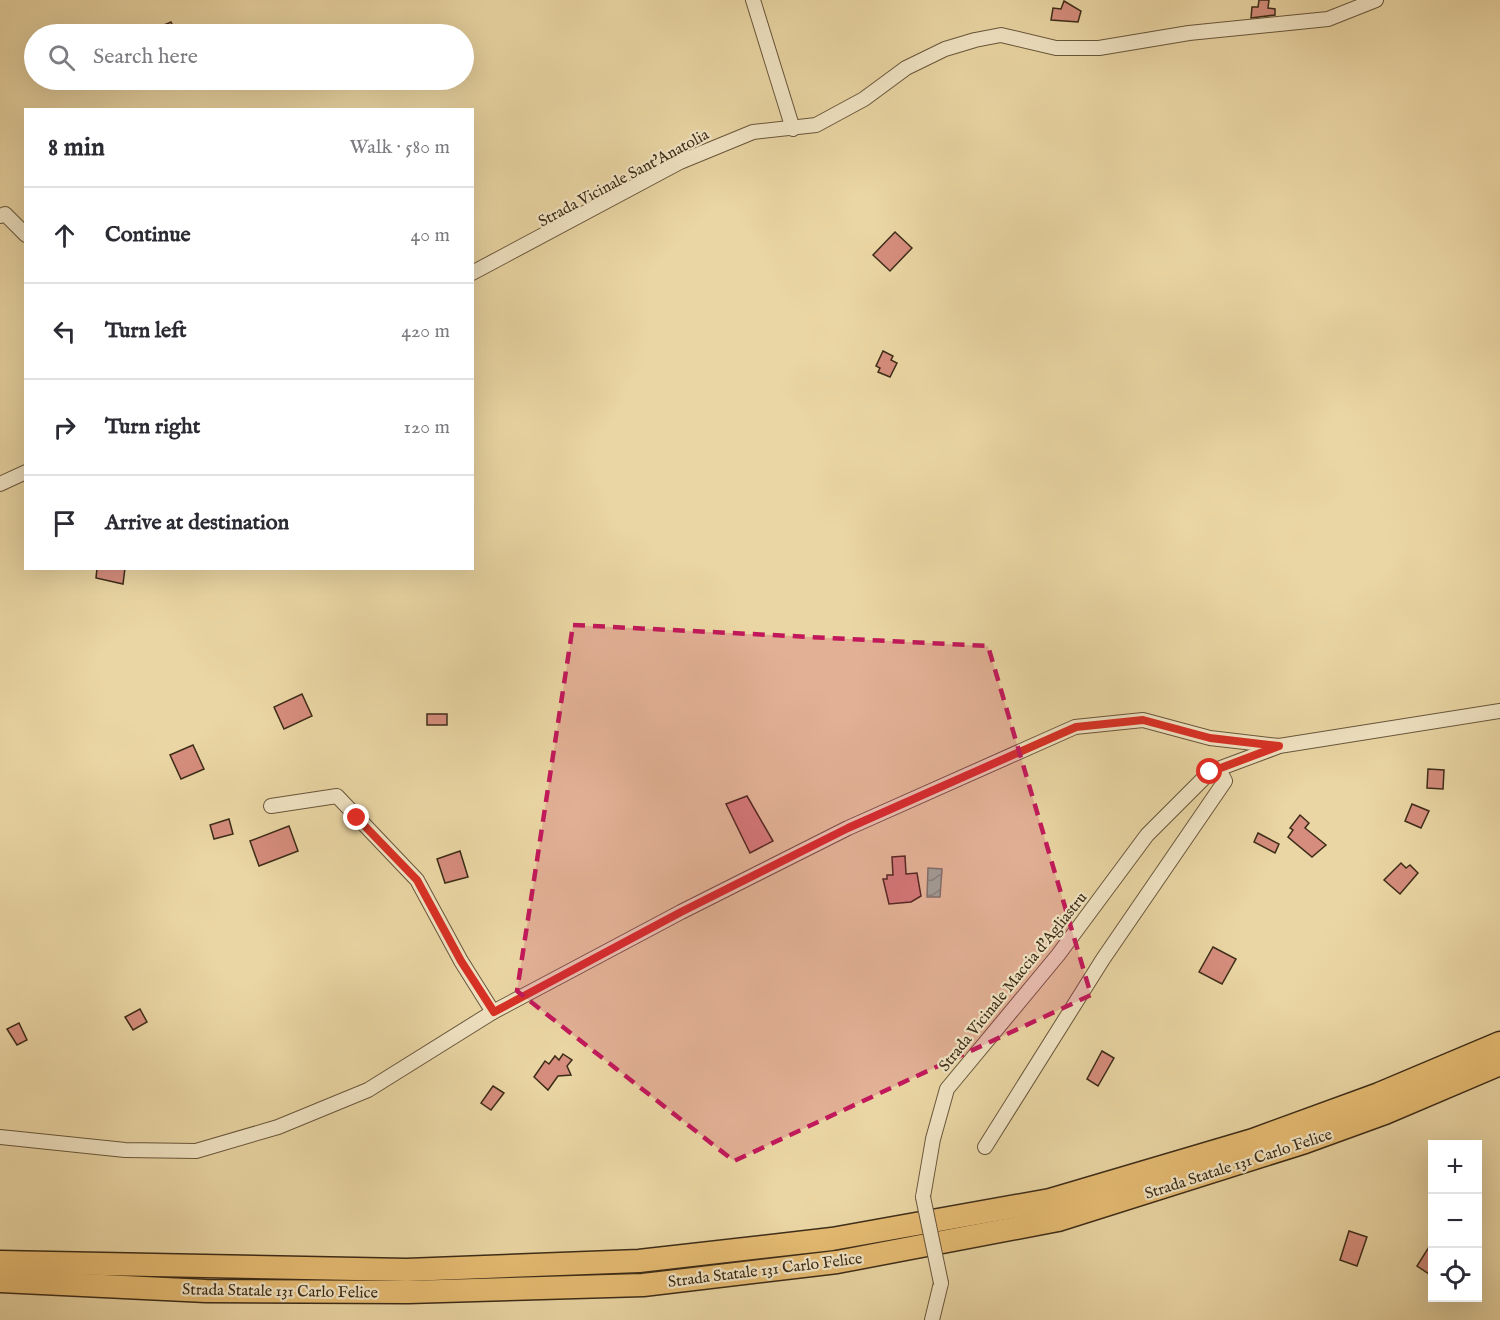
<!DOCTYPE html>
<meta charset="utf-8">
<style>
:root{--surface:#fff;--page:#f2f2f3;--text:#2b2b33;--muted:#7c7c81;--line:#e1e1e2}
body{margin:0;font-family:"IM FELL English",serif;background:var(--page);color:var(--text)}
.controls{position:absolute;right:18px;bottom:18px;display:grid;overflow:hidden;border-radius:0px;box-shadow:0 6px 24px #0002}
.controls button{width:54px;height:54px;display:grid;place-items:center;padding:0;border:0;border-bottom:2px solid var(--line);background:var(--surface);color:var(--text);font:30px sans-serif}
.stop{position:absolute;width:18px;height:18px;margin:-14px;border:4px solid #d93025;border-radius:50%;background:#fff}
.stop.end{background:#d93025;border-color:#fff;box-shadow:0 2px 6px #0008}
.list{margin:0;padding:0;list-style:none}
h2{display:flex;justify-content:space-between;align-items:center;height:78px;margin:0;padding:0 24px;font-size:26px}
h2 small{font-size:20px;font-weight:400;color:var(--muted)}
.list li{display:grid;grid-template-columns:39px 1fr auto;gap:18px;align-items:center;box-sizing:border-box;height:96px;padding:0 24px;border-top:2px solid var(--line)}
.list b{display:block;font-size:22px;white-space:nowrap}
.list em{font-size:20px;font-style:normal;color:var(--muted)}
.icon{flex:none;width:33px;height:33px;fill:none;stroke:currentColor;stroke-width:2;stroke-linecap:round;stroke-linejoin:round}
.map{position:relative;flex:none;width:1500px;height:1320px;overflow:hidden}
.search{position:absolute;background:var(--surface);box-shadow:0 6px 24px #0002;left:24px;top:24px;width:450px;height:66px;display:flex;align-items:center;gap:15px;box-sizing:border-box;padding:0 21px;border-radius:33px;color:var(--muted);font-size:22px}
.panel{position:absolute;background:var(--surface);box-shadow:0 6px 24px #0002;left:24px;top:108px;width:450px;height:462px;border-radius:0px}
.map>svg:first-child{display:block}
.water{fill:url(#water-waves);stroke:#74816b;stroke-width:1.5}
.building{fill:#d68d7d;stroke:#3c2c18;stroke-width:1.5}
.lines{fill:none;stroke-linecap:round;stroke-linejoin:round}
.minor-casing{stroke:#68563b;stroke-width:16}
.trunk-casing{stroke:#3c2c18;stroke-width:25}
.minor{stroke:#f1e4c4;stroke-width:14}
.trunk{stroke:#e5bb72;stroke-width:22}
.minor-bridge-casing{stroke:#68563b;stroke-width:16;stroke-linecap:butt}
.minor-bridge{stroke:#f1e4c4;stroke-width:14}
.route{stroke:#d93025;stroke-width:8}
.marked{fill:#c2185b;fill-opacity:0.2;stroke:#c2185b;stroke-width:4.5;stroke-dasharray:12 8;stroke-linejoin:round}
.labels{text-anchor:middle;stroke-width:4.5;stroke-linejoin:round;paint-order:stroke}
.street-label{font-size:16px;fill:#3c2c18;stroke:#f1e4c4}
</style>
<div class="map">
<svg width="1500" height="1320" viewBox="0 0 1500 1320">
<defs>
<pattern id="water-waves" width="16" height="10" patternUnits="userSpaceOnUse" patternTransform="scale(1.5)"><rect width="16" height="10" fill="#99baa2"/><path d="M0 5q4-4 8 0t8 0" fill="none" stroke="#7e9783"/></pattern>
</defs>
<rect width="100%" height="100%" fill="#ead6a4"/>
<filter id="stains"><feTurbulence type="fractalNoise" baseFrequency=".00333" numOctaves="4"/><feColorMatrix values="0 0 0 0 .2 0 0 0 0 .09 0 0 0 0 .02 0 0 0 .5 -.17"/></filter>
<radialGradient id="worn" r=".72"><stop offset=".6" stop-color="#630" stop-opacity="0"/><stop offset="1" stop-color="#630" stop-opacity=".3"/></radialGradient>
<path class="water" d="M928 868 942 869 940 897H927Z"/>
<g class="building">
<path d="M1259 0H1269L1268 8 1275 9V15L1251 18 1252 7H1258Z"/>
<path d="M1064 1 1081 11 1078 22 1051 20 1053 8 1061 9Z"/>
<path d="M171 22 177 34H143Z"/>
<path d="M895 232 912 248 890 271 873 255Z"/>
<path d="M883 351 893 356 891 360 897 363 890 377 878 372 880 368 876 366Z"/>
<path d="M97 568H125L123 584 96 578Z"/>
<path d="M302 694 312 716 284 729 274 707Z"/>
<rect x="427" y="714" width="20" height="11"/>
<path d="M193 745 204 769 181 779 170 755Z"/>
<path d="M1428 769 1444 770 1443 789 1427 788Z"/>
<path d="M747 796 773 841 750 853 726 804Z"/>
<path d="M1412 804 1429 811 1421 828 1405 821Z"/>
<path d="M1300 815 1309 823 1305 828 1326 845 1312 857 1288 837 1293 830 1290 828Z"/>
<path d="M229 819 233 834 214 839 210 825Z"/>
<path d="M289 826 298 851 259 866 250 841Z"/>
<path d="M1258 833 1279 844 1275 853 1254 842Z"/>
<path d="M460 851 468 877 445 883 437 859Z"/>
<path d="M905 856 906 874 917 873 921 896 911 902 889 904 883 879H887V875H893L892 857Z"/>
<path d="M1401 863 1406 868 1410 865 1418 873 1400 894 1384 880Z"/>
<path d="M1213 947 1236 959 1222 984 1199 972Z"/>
<path d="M140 1009 147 1022 133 1030 125 1017Z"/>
<path d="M19 1023 27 1040 17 1045 7 1029Z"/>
<path d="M1102 1051 1114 1058 1098 1086 1087 1079Z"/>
<path d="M563 1054 572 1060 567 1066 571 1075 558 1076 548 1090 534 1077 545 1061 549 1064 555 1056 559 1060Z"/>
<path d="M493 1086 504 1093 491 1110 481 1103Z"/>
<path d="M1349 1231 1367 1237 1357 1266 1340 1260Z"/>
<path d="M1432 1242V1276L1417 1266Z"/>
</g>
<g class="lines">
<g class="minor-casing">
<g id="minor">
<path d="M753 0 793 129"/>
<path d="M0 216 5 214 26 235"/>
<path d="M472 273 680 162 753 132 816 125 864 99 906 68 945 49 975 40 1001 35 1056 48H1099L1189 33 1328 19 1376 0"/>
<path d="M0 484 26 472"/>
<path d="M271 806 337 796 417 880 461 961 493 1012"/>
<path d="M0 1137 125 1150 196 1151 278 1127 368 1090 493 1012 681 912 848 828 1075 727 1143 720 1210 738 1279 746 1500 711"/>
<path d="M985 1147 1103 959 1225 781 1219 769"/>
<path d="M923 1197 933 1139 947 1089 1058 955 1147 835 1210 772 1277 747"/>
<path d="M932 1320 941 1283"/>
</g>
</g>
<g class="trunk-casing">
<g id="trunk">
<path d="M0 1262 407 1270 639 1261 832 1239 1050 1200 1253 1140 1379 1094 1500 1043"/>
<path d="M0 1281 206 1291 408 1292 643 1285 837 1262 1058 1220 1305 1142 1385 1113 1500 1064"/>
</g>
</g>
<use href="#minor" class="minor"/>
<use href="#trunk" class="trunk"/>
<g class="minor-bridge-casing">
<path id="minor-bridge" d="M923 1197 941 1283"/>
</g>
<use href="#minor-bridge" class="minor-bridge"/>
</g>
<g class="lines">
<path class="route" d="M357 818 417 880 461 961 494 1012 681 912 848 828 1076 727 1143 720 1210 738 1279 746 1210 772"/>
</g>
<path class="marked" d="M573 625 988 646 1091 995 734 1161 517 991Z"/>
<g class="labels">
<g class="street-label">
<text transform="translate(623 177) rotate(-28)" y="6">Strada Vicinale Sant'Anatolia</text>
<text transform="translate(1012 981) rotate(-51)" y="6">Strada Vicinale Maccia d'Agliastru</text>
<text transform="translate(1238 1163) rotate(-18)" y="6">Strada Statale 131 Carlo Felice</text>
<text transform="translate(765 1269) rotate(-7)" y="6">Strada Statale 131 Carlo Felice</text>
<text transform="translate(280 1290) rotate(1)" y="6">Strada Statale 131 Carlo Felice</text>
</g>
</g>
<rect width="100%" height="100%" filter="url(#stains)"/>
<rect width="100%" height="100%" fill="url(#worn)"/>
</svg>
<div class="controls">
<button>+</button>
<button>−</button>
<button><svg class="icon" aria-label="locate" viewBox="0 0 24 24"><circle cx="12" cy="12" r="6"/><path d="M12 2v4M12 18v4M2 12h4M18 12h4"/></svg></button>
</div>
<div class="stop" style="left:1210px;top:772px"></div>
<div class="stop end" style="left:357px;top:818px"></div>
<div class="search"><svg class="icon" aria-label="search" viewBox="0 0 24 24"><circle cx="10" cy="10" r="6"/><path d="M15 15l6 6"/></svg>Search here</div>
<section class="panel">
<h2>8 min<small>Walk · 580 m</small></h2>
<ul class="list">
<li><svg class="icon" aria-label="ahead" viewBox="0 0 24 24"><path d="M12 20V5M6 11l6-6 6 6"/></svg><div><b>Continue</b></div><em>40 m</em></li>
<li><svg class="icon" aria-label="left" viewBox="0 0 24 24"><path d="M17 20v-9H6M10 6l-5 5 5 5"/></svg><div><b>Turn left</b></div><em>420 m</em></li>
<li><svg class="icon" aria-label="right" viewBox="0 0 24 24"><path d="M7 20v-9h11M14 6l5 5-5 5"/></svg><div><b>Turn right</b></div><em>120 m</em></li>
<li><svg class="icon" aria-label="arrive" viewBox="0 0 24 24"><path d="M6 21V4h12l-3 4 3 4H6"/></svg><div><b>Arrive at destination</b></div></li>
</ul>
</section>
</div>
